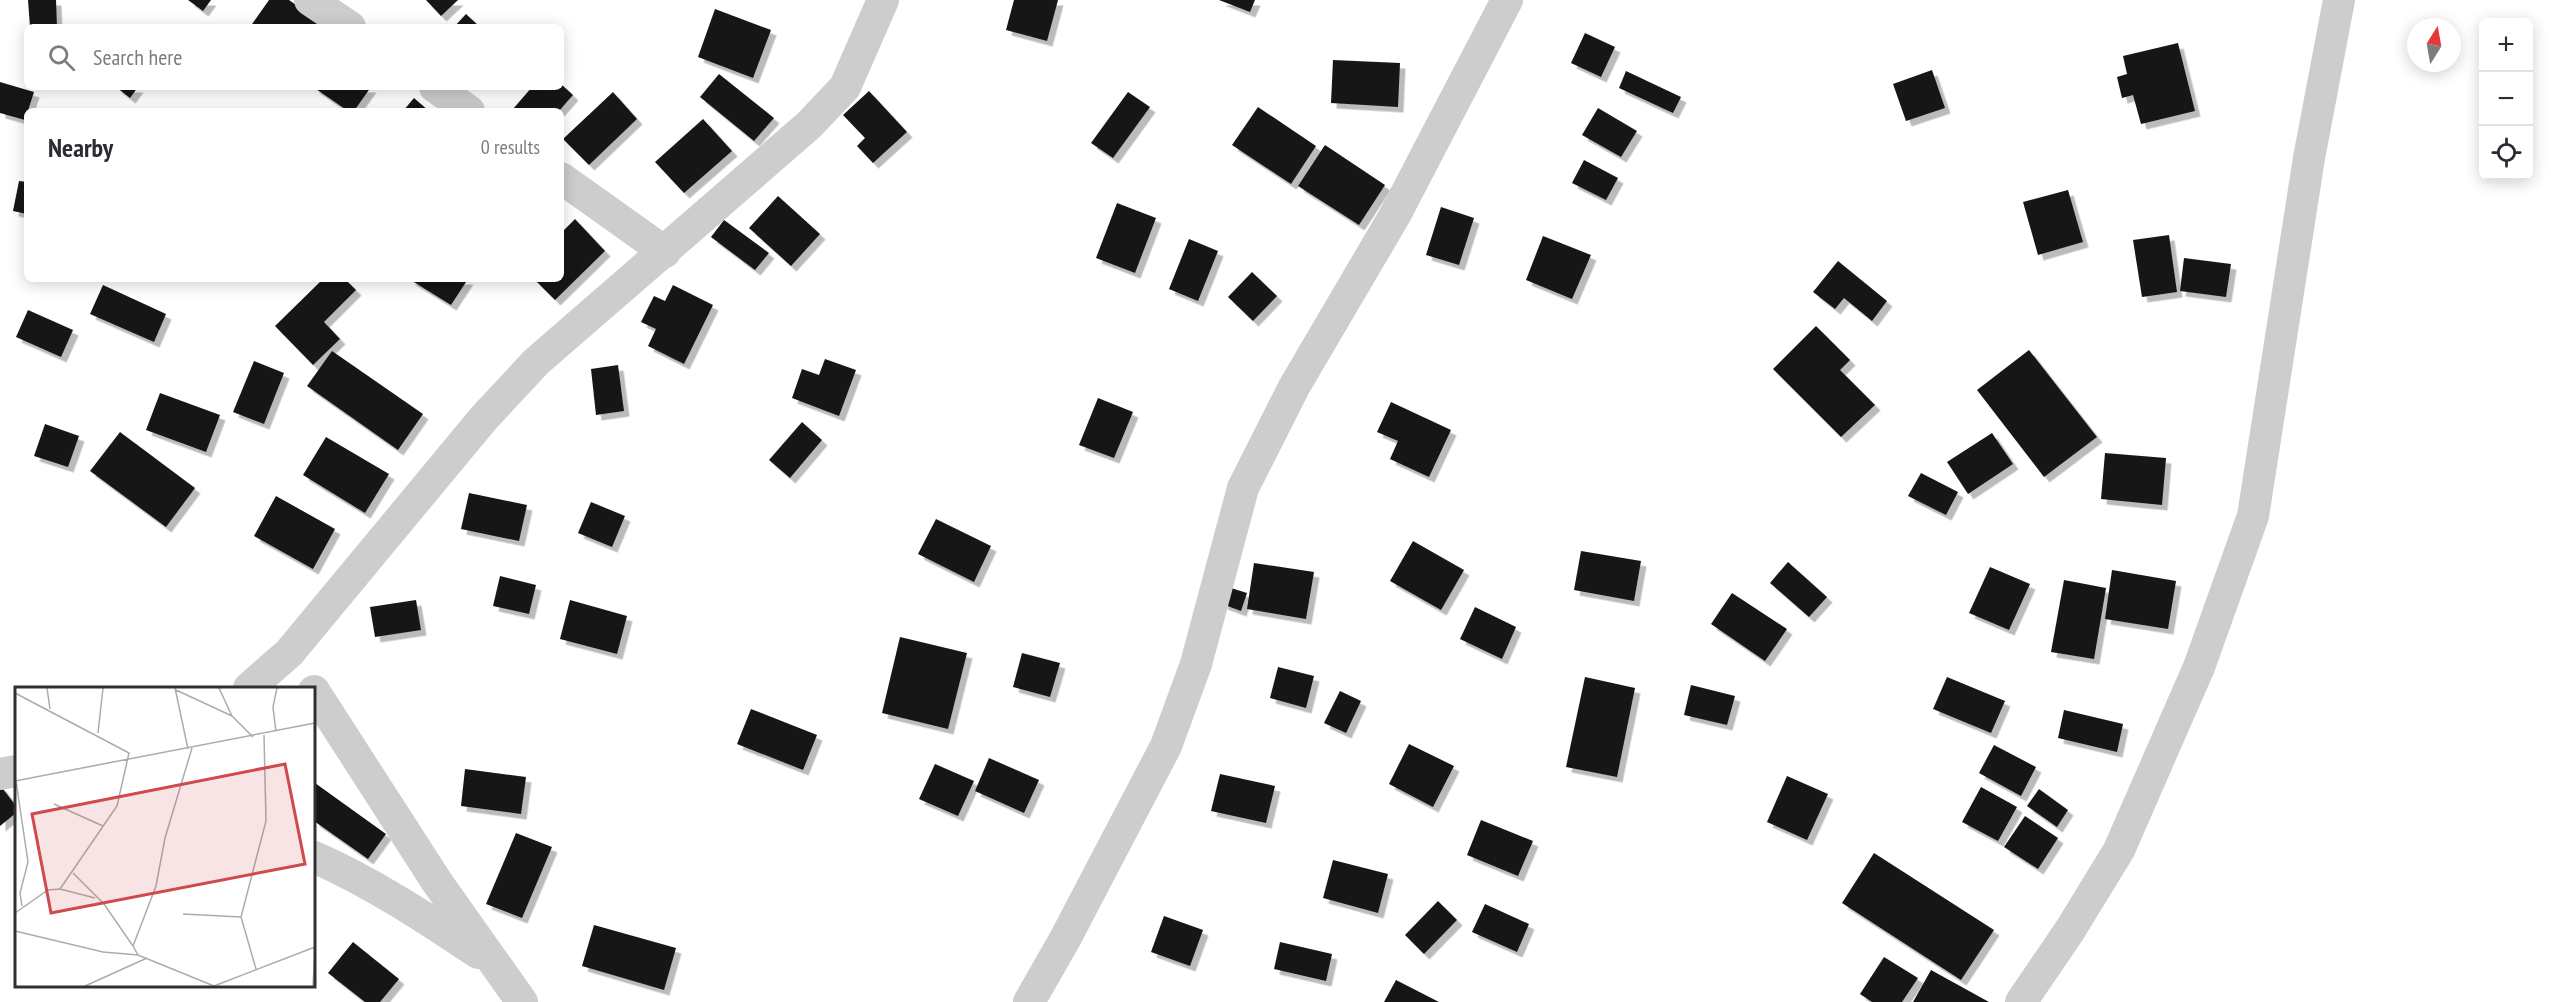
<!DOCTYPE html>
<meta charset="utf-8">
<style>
:root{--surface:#fff;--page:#f2f2f3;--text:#2b2b33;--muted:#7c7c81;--line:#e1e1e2}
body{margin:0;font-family:"PT Sans Narrow",sans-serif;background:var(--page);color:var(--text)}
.controls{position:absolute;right:18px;top:18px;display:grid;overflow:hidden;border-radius:9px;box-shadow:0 3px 15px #0003}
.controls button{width:54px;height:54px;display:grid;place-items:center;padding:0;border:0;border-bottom:2px solid var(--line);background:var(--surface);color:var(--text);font:30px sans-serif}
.compass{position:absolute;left:2407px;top:18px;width:54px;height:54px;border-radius:50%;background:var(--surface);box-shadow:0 3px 15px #0003;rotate:11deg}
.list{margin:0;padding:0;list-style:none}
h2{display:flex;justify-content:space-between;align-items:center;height:78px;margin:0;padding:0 24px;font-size:26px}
h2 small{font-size:20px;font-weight:400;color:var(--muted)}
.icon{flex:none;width:33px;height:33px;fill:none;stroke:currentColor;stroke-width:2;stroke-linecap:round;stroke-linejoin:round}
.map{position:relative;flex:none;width:2551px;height:1002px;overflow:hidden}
.search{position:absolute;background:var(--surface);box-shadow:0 3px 15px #0003;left:24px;top:24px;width:540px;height:66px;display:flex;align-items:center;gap:15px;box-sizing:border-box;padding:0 21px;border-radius:9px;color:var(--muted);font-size:22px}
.panel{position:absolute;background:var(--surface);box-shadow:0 3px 15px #0003;left:24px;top:108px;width:540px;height:174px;border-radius:9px}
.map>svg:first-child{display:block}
.building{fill:#171717;filter:url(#shadow)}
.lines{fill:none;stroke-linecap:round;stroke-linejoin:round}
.street{stroke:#cdcdcd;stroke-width:32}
.inset-road{fill:none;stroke:#acacac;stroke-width:1.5}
.view{fill:#d0494c;fill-opacity:0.15;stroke:#d0494c;stroke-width:3}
.inset-edge{fill:none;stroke:#303030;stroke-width:3}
</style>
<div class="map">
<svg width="2551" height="1002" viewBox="0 0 2551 1002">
<defs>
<filter id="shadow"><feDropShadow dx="5.5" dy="5.5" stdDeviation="0" flood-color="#0004"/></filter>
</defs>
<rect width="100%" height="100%" fill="#fff"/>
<g class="building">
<path d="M28 0H56L57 27H30Z"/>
<path d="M188 0H211L203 11Z"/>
<path d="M269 0H289L319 21 315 27H250Z"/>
<path d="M426 0H458L441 16Z"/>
<path d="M1014 0H1058L1047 41 1006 30Z"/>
<path d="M1219 0H1255L1250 12Z"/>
<path d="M715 9 771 30 753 78 698 57Z"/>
<path d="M466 14 480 27H454Z"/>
<path d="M1585 33 1615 47 1601 77 1571 63Z"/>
<path d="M2178 43 2195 111 2141 124 2133 95 2122 98 2117 77 2127 74 2123 56Z"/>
<path d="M1333 60 1400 63 1398 107 1331 103Z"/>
<path d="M1932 70 1945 108 1906 121 1893 84Z"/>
<path d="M1626 71 1681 97 1673 113 1619 88Z"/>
<path d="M719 74 774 118 754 141 700 97Z"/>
<path d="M0 82 34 92 25 120 0 113Z"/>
<path d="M561 84 573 95 559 111H516L513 109 532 87H561Z"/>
<path d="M116 87H138L130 98Z"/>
<path d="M313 87H371L354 111H348Z"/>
<path d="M869 91 907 132 873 163 857 146 865 138 843 115Z"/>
<path d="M613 92 637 119 589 165 563 139Z"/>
<path d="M1128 92 1150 107 1113 158 1091 143Z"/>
<path d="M414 98 429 111H403Z"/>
<path d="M1258 107 1316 146 1291 184 1232 145Z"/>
<path d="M1598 108 1637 131 1621 157 1582 135Z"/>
<path d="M703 119 732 151 684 193 655 162Z"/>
<path d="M1325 145 1385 185 1359 225 1298 186Z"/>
<path d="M1584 160 1618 178 1606 200 1572 183Z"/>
<path d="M19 181 27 182V214L13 211Z"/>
<path d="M2068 190 2083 242 2038 255 2023 202Z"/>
<path d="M778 196 820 234 791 266 749 228Z"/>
<path d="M1117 203 1156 218 1135 273 1096 258Z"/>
<path d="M1441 207 1474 218 1459 265 1426 255Z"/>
<path d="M575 219 605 251 555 300 534 279H561V233Z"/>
<path d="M724 220 769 253 755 270 711 237Z"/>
<path d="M2169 235 2177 292 2142 297 2133 240Z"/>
<path d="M1543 236 1591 255 1572 299 1526 280Z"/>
<path d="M1189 239 1218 251 1198 301 1169 289Z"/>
<path d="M2184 258 2231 264 2226 297 2180 291Z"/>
<path d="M1838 261 1887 301 1872 321 1844 298 1835 309 1813 292Z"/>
<path d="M1252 272 1277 296 1253 321 1228 297Z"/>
<path d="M323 279H345L356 290 324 322 340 339 313 365 275 326Z"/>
<path d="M409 279H468L451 305Z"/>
<path d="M103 285 166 314 154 342 90 314Z"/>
<path d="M673 285 713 305 684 364 648 346 656 329 641 322 654 296 665 301Z"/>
<path d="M28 310 73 330 61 357 16 337Z"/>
<path d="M1816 326 1850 360 1840 370 1875 405 1841 437 1773 369Z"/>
<path d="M2029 350 2097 437 2044 477 1977 390Z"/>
<path d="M332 351 423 414 398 450 307 386Z"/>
<path d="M825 359 856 370 839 416 792 398 802 369 819 375Z"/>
<path d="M254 361 284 373 264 424 233 412Z"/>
<path d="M618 365 624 411 596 415 591 369Z"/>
<path d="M160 393 220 415 206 452 146 430Z"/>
<path d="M1098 398 1133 412 1114 458 1079 445Z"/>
<path d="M1391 402 1451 430 1429 477 1390 459 1398 441 1377 432Z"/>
<path d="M802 422 822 440 790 478 769 460Z"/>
<path d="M45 424 79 436 68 467 34 456Z"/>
<path d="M120 432 195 488 166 527 90 471Z"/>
<path d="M1992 433 2013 464 1968 494 1947 462Z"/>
<path d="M326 437 389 474 365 513 303 475Z"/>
<path d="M2105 453 2166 458 2162 505 2101 499Z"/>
<path d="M1921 473 1958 492 1946 515 1908 496Z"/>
<path d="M469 493 527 505 519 541 461 529Z"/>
<path d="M276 496 335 529 313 569 254 536Z"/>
<path d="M591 502 625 516 612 547 578 533Z"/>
<path d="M936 519 991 546 974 582 918 554Z"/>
<path d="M1413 541 1464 570 1441 610 1390 581Z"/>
<path d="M1581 551 1641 561 1634 601 1574 590Z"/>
<path d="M1788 562 1827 597 1809 617 1770 583Z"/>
<path d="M1254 563 1314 572 1306 619 1247 609Z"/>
<path d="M1990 567 2030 584 2009 630 1969 613Z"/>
<path d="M2112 570 2176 581 2168 629 2105 619Z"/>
<path d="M500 576 536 585 529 614 493 606Z"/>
<path d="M2064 580 2106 588 2094 659 2051 652Z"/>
<path d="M1228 587 1247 593 1241 611 1222 604Z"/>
<path d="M1732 593 1787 629 1765 661 1711 624Z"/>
<path d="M416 600 421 630 375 637 370 607Z"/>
<path d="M570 600 627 616 617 654 560 639Z"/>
<path d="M1475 607 1516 627 1502 659 1460 639Z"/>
<path d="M900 637 967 653 948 729 882 713Z"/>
<path d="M1022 653 1060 663 1050 697 1013 687Z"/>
<path d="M1278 667 1314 676 1306 708 1270 698Z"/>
<path d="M1585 677 1635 688 1617 777 1566 767Z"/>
<path d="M1947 677 2005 701 1991 733 1933 709Z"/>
<path d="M1691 685 1735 696 1727 725 1684 715Z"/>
<path d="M1340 691 1361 701 1346 733 1324 723Z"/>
<path d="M751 709 817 735 803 770 737 744Z"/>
<path d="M2064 710 2123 724 2117 752 2058 738Z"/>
<path d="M1409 744 1454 766 1433 807 1389 784Z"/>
<path d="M1994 745 2036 767 2021 796 1979 773Z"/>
<path d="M989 758 1039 780 1024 813 975 791Z"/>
<path d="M935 764 974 781 958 816 919 799Z"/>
<path d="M465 769 526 777 521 814 461 806Z"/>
<path d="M1220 774 1275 786 1266 823 1211 811Z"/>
<path d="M1787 776 1828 794 1807 840 1767 822Z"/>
<path d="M315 783 386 834 368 859 314 821V786Z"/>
<path d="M0 785 16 806V813L0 826Z"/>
<path d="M1981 787 2017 807 1998 841 1962 822Z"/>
<path d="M2039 789 2068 810 2057 827 2027 806Z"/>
<path d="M2025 816 2058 838 2038 869 2004 847Z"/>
<path d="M1481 820 1533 841 1518 876 1467 855Z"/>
<path d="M516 833 552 847 522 918 486 904Z"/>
<path d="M1874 853 1994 930 1961 980 1842 903Z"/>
<path d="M1333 860 1388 874 1378 913 1323 898Z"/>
<path d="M1438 901 1457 920 1424 954 1405 935Z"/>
<path d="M1485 904 1529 924 1517 952 1472 932Z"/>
<path d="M1164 916 1203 930 1190 966 1151 952Z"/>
<path d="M594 925 676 948 664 990 582 966Z"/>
<path d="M353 942 399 979 380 1002H365L328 973Z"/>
<path d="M1280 942 1332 954 1326 981 1274 969Z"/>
<path d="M1884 957 1918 978 1902 1002H1872L1860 994Z"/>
<path d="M1931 970 1989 1002H1913Z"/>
<path d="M1396 980 1439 1002H1384Z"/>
</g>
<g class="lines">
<g class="street">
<path d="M310 0 350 27"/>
<path d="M435 87 469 111"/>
<path d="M561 178 665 252"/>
<path d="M249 688 289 653 483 419 536 362 809 125 845 87 883 0"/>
<path d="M314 691 437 882 522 1002"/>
<path d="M0 774 16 771"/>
<path d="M314 857C371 882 426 918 478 953"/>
<path d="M1029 1002 1065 939 1166 746 1196 664 1243 488 1294 387 1395 215 1507 0"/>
<path d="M2021 1002 2070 930 2119 850 2199 667 2253 516 2309 158 2339 0"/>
</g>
</g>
<g transform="translate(15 687)">
<rect width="300" height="300" fill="#fff"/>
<path class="inset-road" d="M32 1 35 22M160 1 173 62M204 1 217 29 238 50M161 3 217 29M0 6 114 66 102 119 45 202M261 45 258 20 262 1M83 46 88 1M0 94 300 36M1 94 13 175 5 206 7 219M39 117 88 139M58 186 89 217 118 259M0 226 33 203 45 202 80 211M168 227 226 230M0 244 88 265 123 268 199 299M123 268 118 259 141 199 150 151 177 61M241 282 226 230 251 134 249 48M70 299 132 271M199 299 300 260M298 299 300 263"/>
<path class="view" d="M270 77 290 177 36 226 17 127Z"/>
<rect width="300" height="300" class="inset-edge"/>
</g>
</svg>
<div class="controls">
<button>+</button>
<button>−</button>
<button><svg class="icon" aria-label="locate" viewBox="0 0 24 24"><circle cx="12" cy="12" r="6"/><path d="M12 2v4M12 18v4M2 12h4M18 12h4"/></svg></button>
</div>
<svg class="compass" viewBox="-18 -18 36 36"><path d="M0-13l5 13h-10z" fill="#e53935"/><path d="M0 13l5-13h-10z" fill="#7c7c81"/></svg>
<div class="search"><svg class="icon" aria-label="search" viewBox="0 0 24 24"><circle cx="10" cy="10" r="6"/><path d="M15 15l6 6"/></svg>Search here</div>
<section class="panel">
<h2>Nearby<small>0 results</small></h2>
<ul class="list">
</ul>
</section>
</div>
